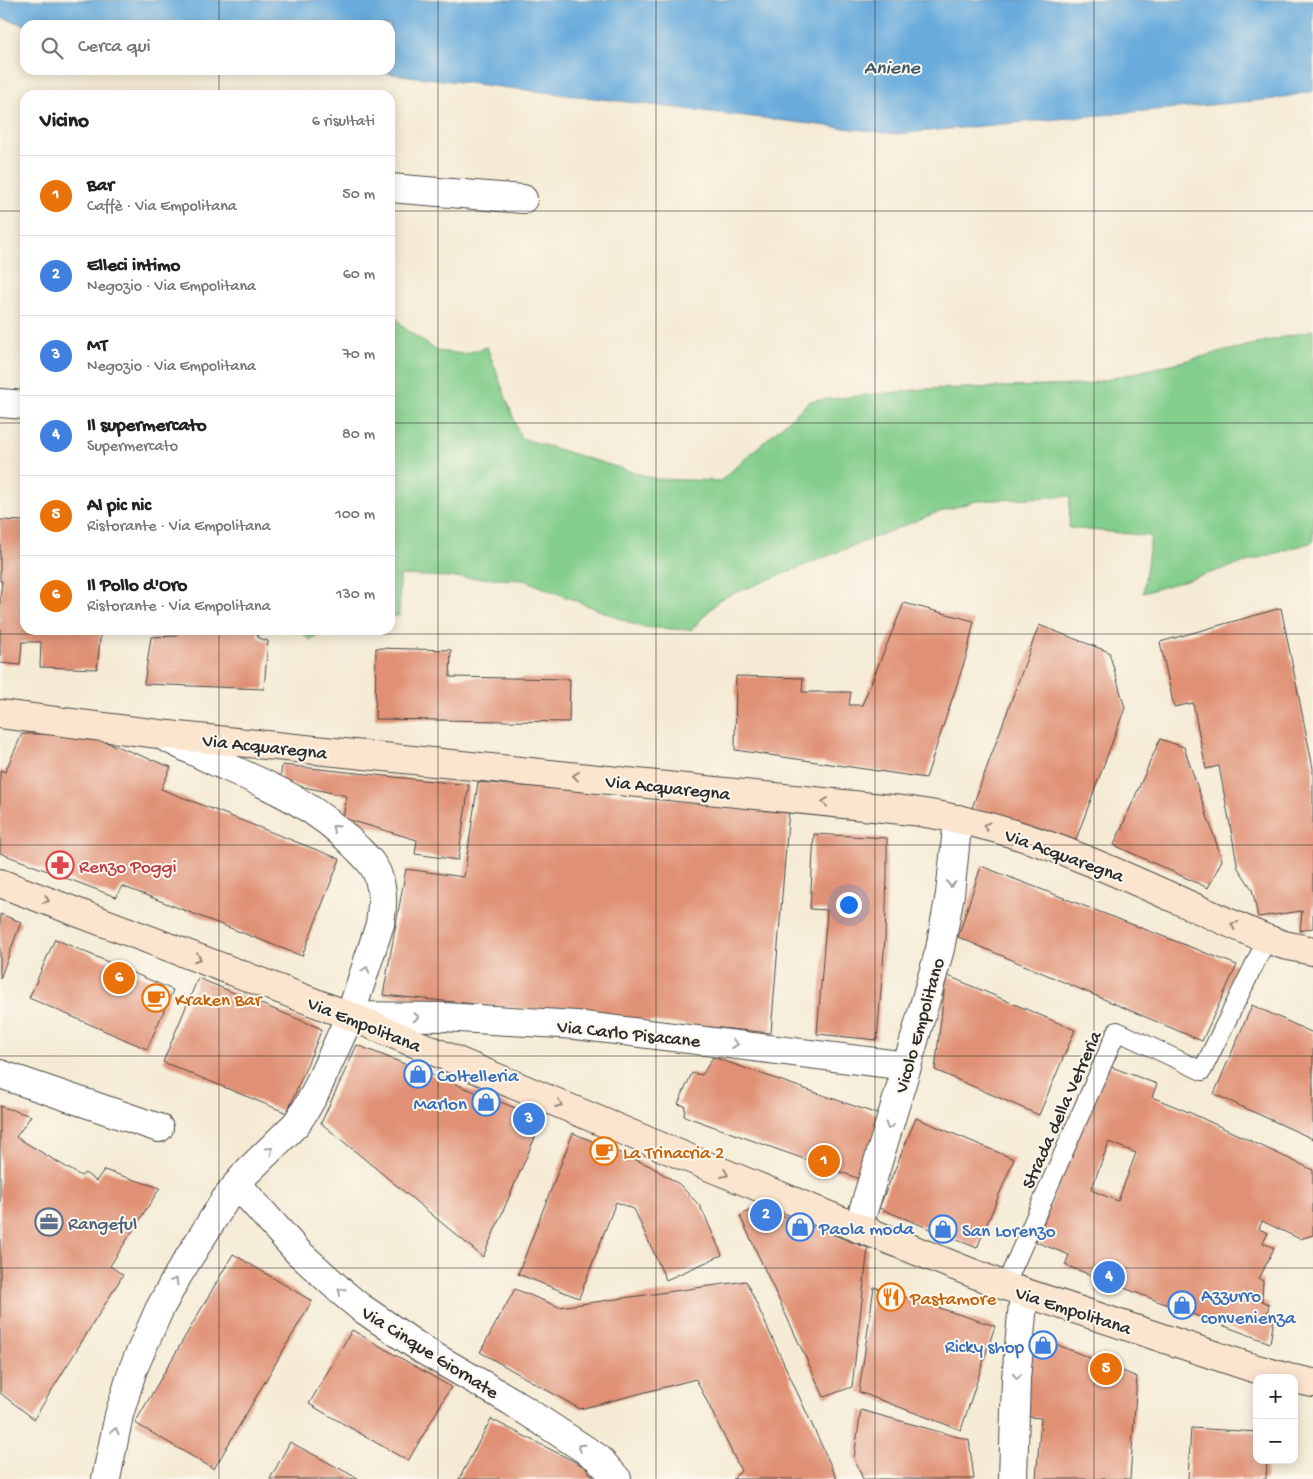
<!DOCTYPE html>
<html lang="it">
<meta charset="utf-8">
<style>
:root{--surface:#fff;--page:#f6f6f6;--text:#222;--muted:#767676;--line:#e0e0e0;--accent:#1f6fb2}
body{margin:0;font-family:"Gochi Hand",sans-serif;background:var(--page);color:var(--text)}
.controls{position:absolute;right:15px;bottom:15px;display:grid;overflow:hidden;border-radius:10px;box-shadow:0 2px 12px #0003}
.controls button{width:45px;height:45px;display:grid;place-items:center;padding:0;border:0;border-bottom:1px solid var(--line);background:var(--surface);color:var(--text);font:25px sans-serif}
.you{position:absolute;left:848px;top:904px;width:18px;height:18px;margin:-12px;border:4px solid #fff;border-radius:50%;background:#1a73e8;box-shadow:0 0 0 8px #1a73e833}
.badge{display:grid;place-items:center;width:32px;height:32px;border-radius:50%;background:var(--accent);color:#fff;font-size:16px;font-weight:700}
.pin{position:absolute;translate:-50% -50%;border:2px solid #fff;box-shadow:0 1px 5px #0006}
.list{margin:0;padding:0;list-style:none}
h2{display:flex;justify-content:space-between;align-items:center;height:65px;margin:0;padding:0 20px;font-size:21px}
h2 small{font-size:16px;font-weight:400;color:var(--muted)}
.list li{display:grid;grid-template-columns:32px 1fr auto;gap:15px;align-items:center;box-sizing:border-box;height:80px;padding:0 20px;border-top:1px solid var(--line)}
.list b{display:block;font-size:19px;white-space:nowrap}
.list p{margin:0;font-size:16px;white-space:nowrap;color:var(--muted)}
.list em{font-size:16px;font-style:normal;color:var(--muted)}
.icon{flex:none;width:28px;height:28px;fill:none;stroke:currentColor;stroke-width:2;stroke-linecap:round;stroke-linejoin:round}
.map{position:relative;flex:none;width:1313px;height:1479px;overflow:hidden}
.search{position:absolute;background:var(--surface);box-shadow:0 2px 12px #0003;left:20px;top:20px;width:375px;height:55px;display:flex;align-items:center;gap:12px;box-sizing:border-box;padding:0 18px;border-radius:15px;color:var(--muted);font-size:19px}
.panel{position:absolute;background:var(--surface);box-shadow:0 2px 12px #0003;left:20px;top:90px;width:375px;height:545px;border-radius:15px}
.map>svg:first-child{display:block}
.green{fill:#83ce8c;stroke:#577c5c}
.water{fill:#67abdc;stroke:#496b84}
.building{fill:#e09175;fill-rule:evenodd}
.lines{fill:none;stroke-linecap:round;stroke-linejoin:round}
.service-casing{stroke:#494844;stroke-width:20}
.minor-casing{stroke:#494844;stroke-width:30}
.secondary-casing{stroke:#494844;stroke-width:30}
.service{stroke:#fff;stroke-width:18}
.minor{stroke:#fff;stroke-width:28}
.secondary{stroke:#fbe5cf;stroke-width:28}
.oneway{stroke:#93887d}
.oneway2{stroke:#a0a0a0}
.grid{fill:none;stroke:#2b2b2b;stroke-width:1;stroke-opacity:0.55}
.labels{text-anchor:middle;stroke-width:4;stroke-linejoin:round;paint-order:stroke}
.street-label{font-size:19px;fill:#2b2b2b;stroke:#fbf7ec}
.health-label{font-size:19px;fill:#be3a42;stroke:#fbf7ec;text-anchor:start}
.food-label{font-size:19px;fill:#c56008;stroke:#fbf7ec;text-anchor:start}
.shop-label{font-size:19px;fill:#366cbe;stroke:#fbf7ec;text-anchor:start}
.service-label{font-size:19px;fill:#4e5e75;stroke:#fbf7ec;text-anchor:start}
.water-label{font-size:20px;font-style:italic;fill:#405869;stroke:#fbf7ec}
</style>
<div class="map">
<svg width="1313" height="1479" viewBox="0 0 1313 1479">
<rect width="100%" height="100%" fill="#fbf7ec"/>
<filter id="ink" filterUnits="userSpaceOnUse"><feTurbulence type="fractalNoise" baseFrequency=".02" numOctaves="2"/><feDisplacementMap in="SourceGraphic" scale="10" xChannelSelector="R" yChannelSelector="G"/><feConvolveMatrix kernelMatrix="1 2 1 2 8 2 1 2 1" color-interpolation-filters="sRGB"/></filter>
<filter id="wash" filterUnits="userSpaceOnUse"><feTurbulence type="fractalNoise" baseFrequency=".0096" numOctaves="4" result="noise"/><feDisplacementMap in="SourceGraphic" scale="20" xChannelSelector="R" yChannelSelector="G"/><feGaussianBlur stdDeviation="1.12" result="paint"/><feColorMatrix in="noise" values="0 0 0 0 0 0 0 0 0 0 0 0 0 0 0 0 0 1.4 0 .05"/><feComposite in="paint" operator="in"/></filter>
<g filter="url(#wash)">
<rect width="100%" height="100%" fill="#f5ebd5"/>
<g class="green">
<path d="M390 309 403 327 437 351 464 354 487 347 521 438 656 479 720 481 810 401 925 389 1084 385 1313 330V542L1143 593 1151 536 1069 528 1070 496 976 501 933 514 720 599 691 630 641 627 524 580 400 575 399 616H390Z"/>
<path d="M299 630H324L310 640Z"/>
</g>
<path class="water" d="M0 0H1313V91L1274 99 895 134 359 70H390V25H25L0 17Z"/>
<g id="blocks">
<g class="building">
<path d="M0 520 25 521V630H101L97 669 40 667 41 642H22L20 665 0 663V598L2 581H0Z"/>
<path d="M904 603 974 621 967 654 926 778 735 750 736 676 803 678 802 692H851L849 705H862Z"/>
<path d="M1281 608 1313 768V928L1300 931 1302 911 1258 917 1252 889 1238 868 1219 766 1206 769 1193 703 1174 707 1160 642Z"/>
<path d="M1039 625 1109 652 1125 708 1072 850 972 808Z"/>
<path d="M177 630H257L258 638 268 641 264 689 144 684 151 637 177 636Z"/>
<path d="M376 648 451 650 450 677 570 679 569 722 375 719Z"/>
<path d="M22 734H84L171 767 161 789 340 859 302 956 122 886 116 897 0 853V770L5 772Z"/>
<path d="M1160 739 1184 747 1222 860 1208 888 1114 845Z"/>
<path d="M282 765 469 785 458 860 415 854 417 840 343 818 347 796 280 782Z"/>
<path d="M478 782 789 809 771 1033 383 995 406 869 464 877Z"/>
<path d="M814 834 887 838V874L885 939 877 1040 817 1034 827 910 810 909Z"/>
<path d="M981 866 1237 965 1202 1041 958 937Z"/>
<path d="M0 914 21 922 0 979Z"/>
<path d="M55 939 173 990 147 1049 29 998Z"/>
<path d="M946 975 1075 1030 1039 1115 935 1070Z"/>
<path d="M198 978 322 1029 287 1113 163 1062Z"/>
<path d="M1252 1005 1313 1033V1139L1214 1094Z"/>
<path d="M357 1045 543 1119 483 1257 321 1123Z"/>
<path d="M713 1057 880 1115 860 1179 684 1116 685 1106 678 1104 692 1073 702 1075Z"/>
<path d="M1106 1065 1157 1084 1152 1097 1191 1113 1313 1170V1235L1300 1239 1262 1221 1259 1229 1268 1233 1263 1243 1274 1248 1259 1279 1263 1281 1262 1301 1269 1304 1267 1316 1274 1319 1270 1343 1160 1302 1065 1265 1069 1255 1036 1242ZM1109 1142 1136 1153 1118 1201 1091 1190Z"/>
<path d="M0 1106 31 1116 16 1137 81 1176 85 1173 96 1181 104 1170 160 1188 110 1266 123 1275 34 1419 0 1393Z"/>
<path d="M916 1118 1014 1159 977 1248 879 1208Z"/>
<path d="M573 1133 650 1166 679 1184 699 1205 704 1214 722 1255 666 1280 634 1209 616 1202 579 1298 518 1274Z"/>
<path d="M757 1206 868 1248 852 1387 824 1397 740 1216Z"/>
<path d="M233 1254 312 1301 214 1469 135 1423Z"/>
<path d="M746 1281 837 1479H733L741 1471 696 1379 580 1409 480 1352 515 1289 559 1307Z"/>
<path d="M874 1287 995 1326 961 1430 859 1392Z"/>
<path d="M352 1330 451 1387 408 1461 309 1404Z"/>
<path d="M1026 1332 1137 1377 1130 1479H1036L1041 1418 1019 1416Z"/>
<path d="M861 1410 969 1440 974 1479H863L854 1458Z"/>
<path d="M491 1419 585 1467 595 1479H459Z"/>
<path d="M1191 1428 1257 1432V1460H1267L1266 1479H1188Z"/>
<path d="M290 1442 359 1479H270Z"/>
</g>
</g>
</g>
<g filter="url(#ink)">
<use href="#blocks" fill-opacity="0" stroke="#494844" stroke-width="1"/>
<g class="lines">
<g class="service-casing">
<path id="service" d="M1005 1286 1117 1031 1202 1071 1267 939"/>
</g>
<g class="minor-casing">
<g id="minor">
<path d="M390 188 523 199"/>
<path d="M0 403 25 405"/>
<path d="M350 1016 443 1017 576 1025 907 1066"/>
<path d="M0 1074 159 1128"/>
<path d="M237 1184 297 1251 343 1293 360 1307 423 1350 511 1401 598 1458 617 1479"/>
<path d="M858 1228 907 1066 940 949 950 894 958 819"/>
<path d="M106 1479 119 1415 133 1369 159 1310 178 1275 225 1200 246 1173 296 1124 306 1109 315 1093 350 1016 380 924C382 909 384 894 379 879 376 866 366 857 357 848 316 805 270 786 218 763 199 754 181 745 163 736"/>
<path d="M1013 1479 1016 1379 1024 1293"/>
</g>
</g>
<g class="secondary-casing">
<g id="secondary">
<path d="M0 714 159 734 912 811C970 819 1027 836 1081 858 1144 883 1204 913 1267 939L1284 945 1313 951"/>
<path d="M0 883 350 1016 705 1165 849 1224 1005 1286 1250 1367 1289 1378"/>
<path d="M1294 1379 1313 1383"/>
</g>
</g>
<use href="#service" class="service"/>
<use href="#minor" class="minor"/>
<use href="#secondary" class="secondary"/>
</g>
<defs><path id="oneway-chevron" d="M-2-3.5L2.5 0L-2 3.5" fill="none" stroke-width="1.6" stroke-linecap="round" stroke-linejoin="round" transform="scale(1.25)"/></defs>
<g class="oneway">
<use href="#oneway-chevron" transform="translate(576 776) rotate(-174)"/>
<use href="#oneway-chevron" transform="translate(825 802) rotate(-174)"/>
<use href="#oneway-chevron" transform="translate(986 826) rotate(-165)"/>
<use href="#oneway-chevron" transform="translate(46 900) rotate(21)"/>
<use href="#oneway-chevron" transform="translate(1234 925) rotate(-156)"/>
<use href="#oneway-chevron" transform="translate(198 958) rotate(21)"/>
<use href="#oneway-chevron" transform="translate(559 1104) rotate(23)"/>
<use href="#oneway-chevron" transform="translate(725 1174) rotate(22)"/>
</g>
<g class="oneway2">
<use href="#oneway-chevron" transform="translate(335 828) rotate(-140)"/>
<use href="#oneway-chevron" transform="translate(951 884) rotate(96)"/>
<use href="#oneway-chevron" transform="translate(366 970) rotate(-73)"/>
<use href="#oneway-chevron" transform="translate(416 1017)"/>
<use href="#oneway-chevron" transform="translate(735 1044) rotate(7)"/>
<use href="#oneway-chevron" transform="translate(889 1126) rotate(107)"/>
<use href="#oneway-chevron" transform="translate(270 1150) rotate(-42)"/>
<use href="#oneway-chevron" transform="translate(175 1281) rotate(-61)"/>
<use href="#oneway-chevron" transform="translate(341 1291) rotate(-140)"/>
<use href="#oneway-chevron" transform="translate(1017 1376) rotate(94)"/>
<use href="#oneway-chevron" transform="translate(115 1431) rotate(-77)"/>
<use href="#oneway-chevron" transform="translate(581 1447) rotate(-147)"/>
</g>
</g>
<path class="grid" d="M219 0V25M438 0V1479M656 0V1479M875 0V1479M1094 0V1479M219 70V95M0 211H25M390 211H1313M0 423H25M390 423H1313M219 630V1479M0 634H1313M0 845H1313M0 1056H1313M0 1268H1313"/>
<defs>
<g id="pharmacy-ring" transform="scale(1.4375)"><circle r="9.5" fill="#fbf7ec" stroke="#e0444e" stroke-width="1.5"/><path d="M-2-6h4v4h4v4h-4v4h-4v-4h-4v-4h4Z" fill="#e0444e"/></g>
<g id="cafe-ring" transform="scale(1.4375)"><circle r="9.5" fill="#fbf7ec" stroke="#e8710a" stroke-width="1.5"/><path d="M-5.5-4.5H6V0H3Q3 3.5 0 3.5H-2.5Q-5.5 3.5-5.5 0ZM3-3.2v2h1.7v-2ZM-6 4.5H4V6H-6Z" fill="#e8710a"/></g>
<g id="shop-ring" transform="scale(1.4375)"><circle r="9.5" fill="#fbf7ec" stroke="#3f7fe0" stroke-width="1.5"/><path d="M-5-2.5h2.3a2.7 3.5 0 0 1 5.4 0H5L5.5 6h-11ZM-1.5-2.5h3a1.5 2.3 0 0 0-3 0Z" fill="#3f7fe0"/></g>
<g id="office-ring" transform="scale(1.4375)"><circle r="9.5" fill="#fbf7ec" stroke="#5c6f8a" stroke-width="1.5"/><path d="M-6-3h4V-5.5h4V-3h4V5H-6ZM-1-4.5V-3h2v-1.5ZM-6 0V1H6V0Z" fill="#5c6f8a"/></g>
<g id="restaurant-ring" transform="scale(1.4375)"><circle r="9.5" fill="#fbf7ec" stroke="#e8710a" stroke-width="1.5"/><path d="M-5-6h1v4h1v-4h1v4h1v-4h1v5L-1.5 .5V6h-2V.5L-5-1ZM5-6V6H3V1.5H1.5Q1.5-4 5-6Z" fill="#e8710a"/></g>
</defs>
<g fill-rule="evenodd">
<use href="#pharmacy-ring" x="60" y="865"/>
<use href="#cafe-ring" x="156" y="998"/>
<use href="#shop-ring" x="418" y="1074"/>
<use href="#shop-ring" x="486" y="1102"/>
<use href="#cafe-ring" x="604" y="1151"/>
<use href="#office-ring" x="49" y="1222"/>
<use href="#shop-ring" x="800" y="1227"/>
<use href="#shop-ring" x="943" y="1229"/>
<use href="#restaurant-ring" x="891" y="1297"/>
<use href="#shop-ring" x="1182" y="1305"/>
<use href="#shop-ring" x="1043" y="1345"/>
</g>
<g class="labels">
<g class="street-label">
<text transform="translate(265 745) rotate(6)" y="7">Via Acquaregna</text>
<text transform="translate(668 786) rotate(6)" y="7">Via Acquaregna</text>
<text transform="translate(1065 854) rotate(20)" y="7">Via Acquaregna</text>
<text transform="translate(365 1023) rotate(22)" y="7">Via Empolitana</text>
<text transform="translate(918 1025) rotate(-74)" y="7">Vicolo Empolitano</text>
<text transform="translate(629 1032) rotate(6)" y="7">Via Carlo Pisacane</text>
<text transform="translate(1060 1109) rotate(-66)" y="7">Strada della Vetreria</text>
<text transform="translate(1074 1309) rotate(18)" y="7">Via Empolitana</text>
<text transform="translate(431 1351) rotate(32)" y="7">Via Cinque Giornate</text>
</g>
<g class="health-label">
<text x="79" y="872">Renzo Poggi</text>
</g>
<g class="food-label">
<text x="175" y="1005">Kraken Bar</text>
<text x="623" y="1158">La Trinacria 2</text>
<text x="910" y="1304">Pastamore</text>
</g>
<g class="shop-label">
<text x="437" y="1081">Coltelleria</text>
<text x="467" y="1109" text-anchor="end">Marlon</text>
<text x="819" y="1234">Paola moda</text>
<text x="962" y="1236">San Lorenzo</text>
<text x="1201" y="1301">Azzurro<tspan x="1201" dy="22">convenienza</tspan></text>
<text x="1024" y="1352" text-anchor="end">Ricky shop</text>
</g>
<g class="service-label">
<text x="68" y="1229">Rangeful</text>
</g>
<g class="water-label">
<text x="892" y="73">Aniene</text>
</g>
</g>
</svg>
<div class="controls">
<button>+</button>
<button>−</button>
</div>
<div class="you"></div>
<div class="pin badge" style="left:824px;top:1161px;background:#e8710a">1</div>
<div class="pin badge" style="left:766px;top:1215px;background:#3f7fe0">2</div>
<div class="pin badge" style="left:529px;top:1119px;background:#3f7fe0">3</div>
<div class="pin badge" style="left:1109px;top:1277px;background:#3f7fe0">4</div>
<div class="pin badge" style="left:1106px;top:1369px;background:#e8710a">5</div>
<div class="pin badge" style="left:119px;top:978px;background:#e8710a">6</div>
<div class="search"><svg class="icon" aria-label="search" viewBox="0 0 24 24"><circle cx="10" cy="10" r="6"/><path d="M15 15l6 6"/></svg>Cerca qui</div>
<section class="panel">
<h2>Vicino<small>6 risultati</small></h2>
<ul class="list">
<li><span class="badge" style="background:#e8710a">1</span><div><b>Bar</b><p>Caffè · Via Empolitana</p></div><em>50 m</em></li>
<li><span class="badge" style="background:#3f7fe0">2</span><div><b>Elleci intimo</b><p>Negozio · Via Empolitana</p></div><em>60 m</em></li>
<li><span class="badge" style="background:#3f7fe0">3</span><div><b>MT</b><p>Negozio · Via Empolitana</p></div><em>70 m</em></li>
<li><span class="badge" style="background:#3f7fe0">4</span><div><b>Il supermercato</b><p>Supermercato</p></div><em>80 m</em></li>
<li><span class="badge" style="background:#e8710a">5</span><div><b>Al pic nic</b><p>Ristorante · Via Empolitana</p></div><em>100 m</em></li>
<li><span class="badge" style="background:#e8710a">6</span><div><b>Il Pollo d'Oro</b><p>Ristorante · Via Empolitana</p></div><em>130 m</em></li>
</ul>
</section>
</div>
